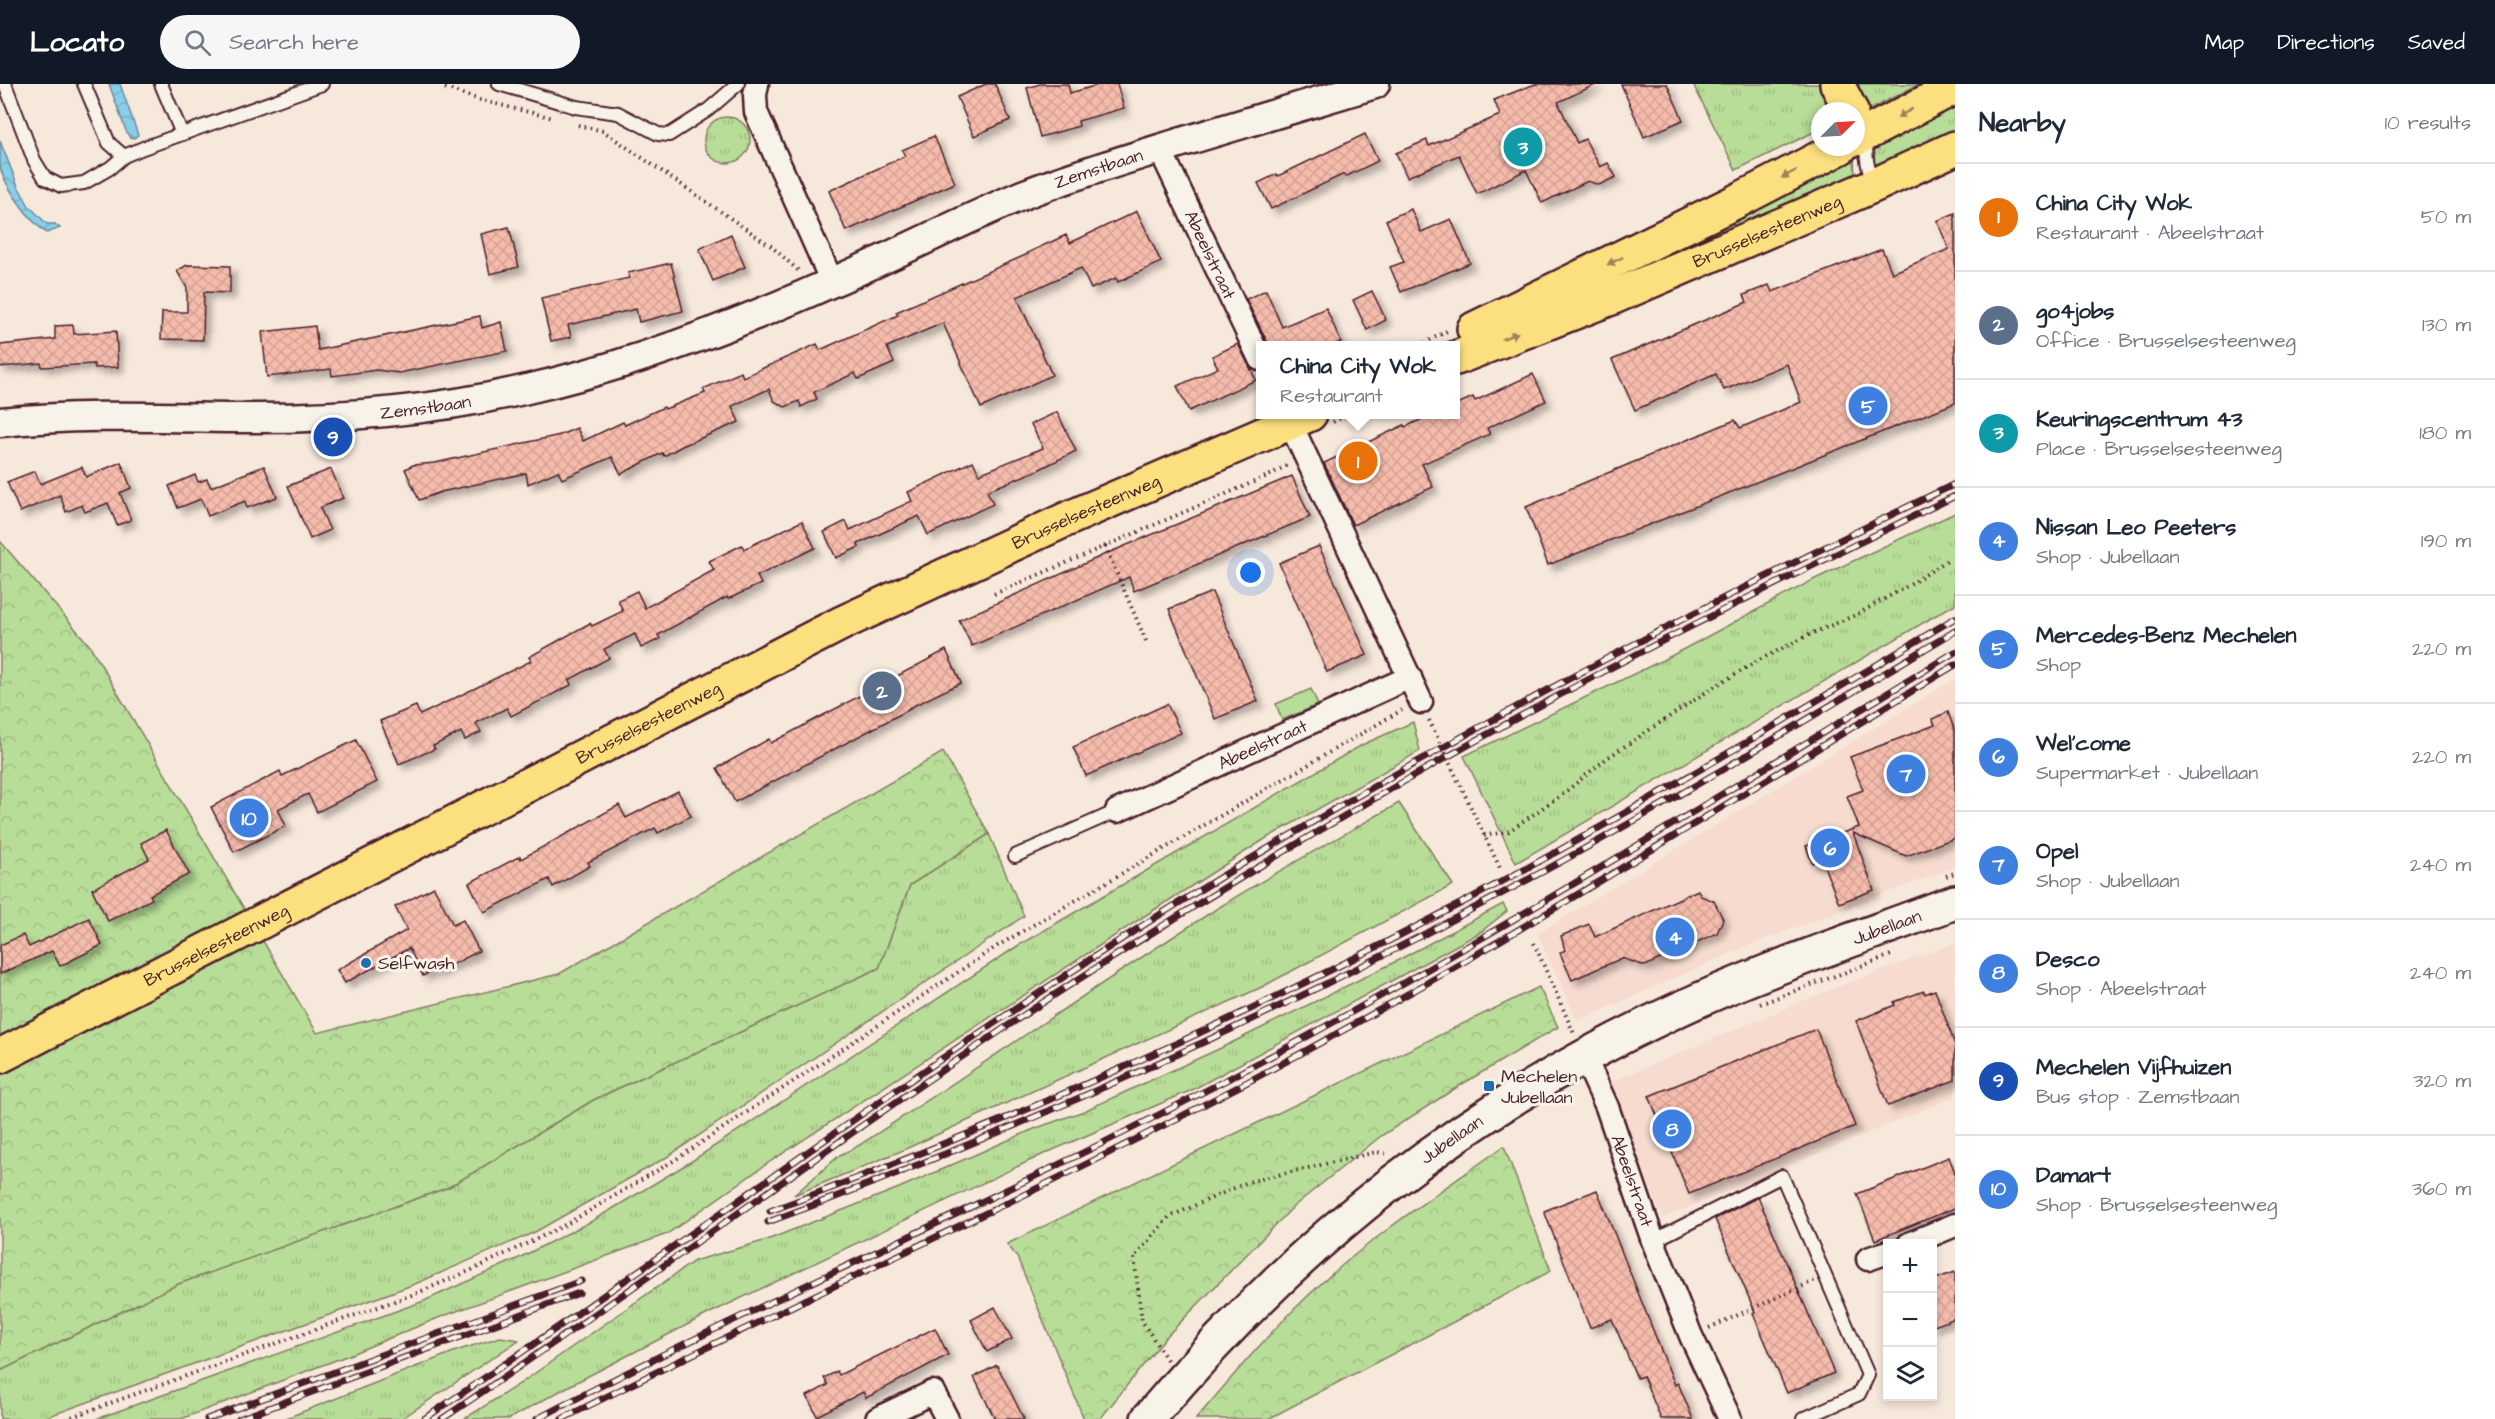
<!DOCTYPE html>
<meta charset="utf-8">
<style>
:root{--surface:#fff;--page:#f6f6f7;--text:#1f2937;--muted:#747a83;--line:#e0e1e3;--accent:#111827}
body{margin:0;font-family:"Architects Daughter",sans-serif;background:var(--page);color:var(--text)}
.controls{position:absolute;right:18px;bottom:18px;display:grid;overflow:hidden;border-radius:0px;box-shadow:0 3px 9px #0003}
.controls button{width:54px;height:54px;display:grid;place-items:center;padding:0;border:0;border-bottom:2px solid var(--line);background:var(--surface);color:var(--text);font:30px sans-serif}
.compass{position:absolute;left:1811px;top:18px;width:54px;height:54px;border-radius:50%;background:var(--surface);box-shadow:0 3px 9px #0003;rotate:66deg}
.you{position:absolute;left:1251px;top:489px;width:21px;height:21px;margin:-15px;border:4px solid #fff;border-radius:50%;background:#1a73e8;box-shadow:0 0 0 9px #1a73e833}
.badge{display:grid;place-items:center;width:39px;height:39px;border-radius:50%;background:var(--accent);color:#fff;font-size:20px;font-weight:700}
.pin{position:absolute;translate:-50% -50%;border:3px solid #fff;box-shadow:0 2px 6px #0006}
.popup{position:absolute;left:1256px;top:257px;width:204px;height:78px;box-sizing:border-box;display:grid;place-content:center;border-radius:0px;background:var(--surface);filter:drop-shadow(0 2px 4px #0005);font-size:20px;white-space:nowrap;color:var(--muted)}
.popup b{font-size:22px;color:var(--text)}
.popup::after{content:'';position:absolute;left:50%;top:100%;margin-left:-12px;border:12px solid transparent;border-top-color:var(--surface)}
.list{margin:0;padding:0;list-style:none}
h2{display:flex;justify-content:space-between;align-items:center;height:78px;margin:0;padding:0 24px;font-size:26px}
h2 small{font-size:20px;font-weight:400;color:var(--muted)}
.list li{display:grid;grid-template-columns:39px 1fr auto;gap:18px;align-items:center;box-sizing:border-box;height:108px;padding:0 24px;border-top:2px solid var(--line)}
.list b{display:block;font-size:22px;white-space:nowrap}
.list p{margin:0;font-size:20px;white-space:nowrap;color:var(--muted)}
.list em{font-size:20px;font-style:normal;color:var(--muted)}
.icon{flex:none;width:33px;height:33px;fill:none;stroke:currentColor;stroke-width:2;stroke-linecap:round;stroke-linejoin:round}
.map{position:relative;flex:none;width:1955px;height:1335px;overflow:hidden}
header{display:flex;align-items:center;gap:36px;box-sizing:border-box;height:84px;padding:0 30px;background:var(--accent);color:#fff}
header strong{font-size:28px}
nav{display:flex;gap:33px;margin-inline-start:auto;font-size:21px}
.search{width:420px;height:54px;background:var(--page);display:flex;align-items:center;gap:15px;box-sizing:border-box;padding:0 21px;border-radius:33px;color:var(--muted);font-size:22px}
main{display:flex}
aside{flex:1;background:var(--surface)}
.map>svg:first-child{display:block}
.built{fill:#f6dbce}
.grass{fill:url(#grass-tufts);stroke:#817e62;stroke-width:1.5}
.forest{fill:url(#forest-crowns);stroke:#817e62;stroke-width:1.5}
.park{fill:#b8dd98;stroke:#817e62;stroke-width:1.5}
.water{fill:url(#water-waves);stroke:#6f899c;stroke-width:1.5}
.building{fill:url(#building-cross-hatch);stroke:#4a1f2b;stroke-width:1.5;filter:url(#shadow)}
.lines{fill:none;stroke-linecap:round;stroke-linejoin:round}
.service-casing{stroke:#4a1f2b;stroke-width:16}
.minor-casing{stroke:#4a1f2b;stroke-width:27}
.tertiary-casing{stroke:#4a1f2b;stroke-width:33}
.secondary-casing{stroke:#4a1f2b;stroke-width:38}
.primary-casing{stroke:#4a1f2b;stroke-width:38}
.path{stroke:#4a1f2b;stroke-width:4;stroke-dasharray:1.5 4.5;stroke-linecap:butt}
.service{stroke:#f7f3e8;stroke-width:12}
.minor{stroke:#f7f3e8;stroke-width:22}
.tertiary{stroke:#f7f3e8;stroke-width:28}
.secondary{stroke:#f7f3e8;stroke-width:33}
.primary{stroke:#fce080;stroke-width:33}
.rail-casing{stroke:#4a1f2b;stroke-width:7}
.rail{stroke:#f7f3e8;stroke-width:4.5;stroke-dasharray:14;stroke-linecap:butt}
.oneway{fill:#a38056}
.poi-dot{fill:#1f6fb2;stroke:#f7f3e8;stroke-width:2}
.labels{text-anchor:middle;stroke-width:6;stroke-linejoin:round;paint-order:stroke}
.street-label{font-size:18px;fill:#4a1f2b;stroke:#f7f3e8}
.poi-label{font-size:18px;fill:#4a1f2b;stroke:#f7f3e8;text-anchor:start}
</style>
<header>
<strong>Locato</strong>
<div class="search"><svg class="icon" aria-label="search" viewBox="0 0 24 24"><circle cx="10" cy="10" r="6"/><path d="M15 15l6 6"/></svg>Search here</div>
<nav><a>Map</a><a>Directions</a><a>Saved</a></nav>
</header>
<main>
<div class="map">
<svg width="1955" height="1335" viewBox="0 0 1955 1335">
<defs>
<pattern id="grass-tufts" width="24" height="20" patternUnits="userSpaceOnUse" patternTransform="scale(1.5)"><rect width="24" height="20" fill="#b8dd98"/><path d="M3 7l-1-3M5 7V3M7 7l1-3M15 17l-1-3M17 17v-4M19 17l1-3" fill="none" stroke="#a0bd83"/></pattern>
<pattern id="forest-crowns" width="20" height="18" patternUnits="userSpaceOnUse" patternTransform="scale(1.5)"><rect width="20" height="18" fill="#b8dd98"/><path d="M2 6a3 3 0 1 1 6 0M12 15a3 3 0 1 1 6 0" fill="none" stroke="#a0bd83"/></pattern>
<pattern id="water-waves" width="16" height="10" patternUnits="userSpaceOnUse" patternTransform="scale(1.5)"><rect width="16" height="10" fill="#87cfe8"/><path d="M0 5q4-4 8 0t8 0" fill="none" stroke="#76b1c7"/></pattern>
<pattern id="building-cross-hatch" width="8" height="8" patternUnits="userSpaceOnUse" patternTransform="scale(1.5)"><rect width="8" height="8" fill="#f5bcac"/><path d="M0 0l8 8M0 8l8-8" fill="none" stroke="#d4a194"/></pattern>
<filter id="shadow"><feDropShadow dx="5.5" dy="5.5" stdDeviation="3" flood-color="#0004"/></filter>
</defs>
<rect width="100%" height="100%" fill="#f7e8dc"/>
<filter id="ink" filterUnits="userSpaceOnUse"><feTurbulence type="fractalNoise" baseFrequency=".0167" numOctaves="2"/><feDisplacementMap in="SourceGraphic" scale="12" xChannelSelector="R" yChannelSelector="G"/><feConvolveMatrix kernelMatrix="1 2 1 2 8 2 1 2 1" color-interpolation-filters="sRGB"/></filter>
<g filter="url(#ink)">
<g class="built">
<path d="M1955 595V783L1742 864 1578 937 1537 850Z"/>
<path d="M1955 859V1013L1662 1134 1611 998 1822 909Z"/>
</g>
<g class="grass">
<path d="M1693 0H1827L1839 27H1820V45L1736 86Z"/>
<path d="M1848 0H1919L1865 28Z"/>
<path d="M1955 17V49L1885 85 1874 82 1875 64Z"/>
<circle cx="727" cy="56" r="23"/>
<path d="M1854 67 1855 97 1590 208 1586 198Z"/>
<path d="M1955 429V520L1516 779 1464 672 1669 573 1815 495Z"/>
<path d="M1413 638 1420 667 1265 755 1143 833 771 1077 667 1150 438 1234 349 1271 181 1335H96L424 1217 519 1174 592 1137 692 1077 1019 861 1362 661Z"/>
<path d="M1399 719 1453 801 1262 903 901 1067 794 1111 840 1071 858 1062C979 984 1096 901 1218 824 1277 787 1338 754 1399 719Z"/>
<path d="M989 750 1024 832 667 1073 535 1148 415 1200 41 1335H0V1287L178 1200 449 1103 595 1015 879 884 910 801Z"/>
<path d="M1503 820 1507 827 1479 849 1192 1006 1046 1069 708 1230 569 1302 509 1335H464L521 1299 694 1177 767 1156 899 1104 1034 1045 1084 1027 1221 964 1389 881Z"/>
<path d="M500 1253 519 1256 401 1335H284L456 1267Z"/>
</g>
<g class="forest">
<path d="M0 457 90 562 317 949 559 890 943 668 989 750 910 801 879 884 595 1015 449 1103 178 1200 0 1287Z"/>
<path d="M1539 903 1558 943 1459 1002 1381 1052 1294 1122 1165 1254 1100 1335H1084L1017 1173 1007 1160Z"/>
<path d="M1504 1062 1551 1187 1268 1335H1196C1237 1287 1277 1239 1324 1197 1380 1147 1443 1106 1504 1062Z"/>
</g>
<path class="park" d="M1311 605 1318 621 1282 636 1276 620Z"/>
<g class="water">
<path d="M109 0H120L138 51 134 54H130L126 47Z"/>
<path d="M0 57 18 102 29 122 47 140H55L60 144 47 149C30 138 4 101 0 82 0 74 0 65 0 57Z"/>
</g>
<g class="building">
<path d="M986 0H995L1010 36 974 52 957 13Z"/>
<path d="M1040 0H1068L1070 9 1101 0H1117L1124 24 1078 37 1079 42 1040 53 1027 4Z"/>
<path d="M1535 0H1597L1558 18 1577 59 1585 55 1600 83 1608 79 1616 93 1599 101 1588 97 1542 119 1526 86 1477 110 1459 71 1407 93 1396 69 1427 56 1429 62 1500 31 1494 16Z"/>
<path d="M1621 0H1667L1683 36 1644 53Z"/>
<path d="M1365 50 1378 77 1345 93 1344 90 1271 125 1258 99 1277 90 1278 92Z"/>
<path d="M934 52 955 99 846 147 829 107 905 72 902 66Z"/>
<path d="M1411 125 1421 148 1451 135 1470 179 1401 208 1390 183 1404 178 1386 136Z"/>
<path d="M1137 127 1161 178 1118 198 1116 194 1091 205 1081 184 1017 213 1052 291 981 324 943 239 887 263 894 279 858 295 855 289 814 308 817 315 801 323 799 317 785 323 774 317 769 305 732 322 739 338 682 362 664 372 662 369 621 390 612 373 562 395 558 387 528 400 526 389 441 408 419 416 405 385 413 381 435 379 560 351 577 344 583 357 623 338 625 341 664 323 665 325 705 309 703 305 741 288 743 293 817 260 820 266 898 231 896 228 1028 170 1027 169 1066 151 1070 159Z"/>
<path d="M1955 129V319L1548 481 1526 423 1735 336 1740 344 1801 318 1787 280 1724 306 1716 290 1635 326 1612 276 1747 218 1744 211 1769 201 1772 208 1882 165 1892 189 1949 165 1937 137Z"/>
<path d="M509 143 519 183 490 190 481 150Z"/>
<path d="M731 150 745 183 713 197 699 165Z"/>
<path d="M671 179 683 227 639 238 636 225 568 241 571 253 551 257 541 214 629 194 628 189Z"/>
<path d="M187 181 230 182V209L204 208 203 256 161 255 162 228H187V204L177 187Z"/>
<path d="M1266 206 1282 243 1326 224 1341 258 1333 261H1269L1246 215Z"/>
<path d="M1372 207 1386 236 1367 246 1353 216Z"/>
<path d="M480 232 482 244 501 238 507 267 399 289 377 286 332 292 331 285 267 293 262 248 315 242 318 266Z"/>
<path d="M73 241 74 250 116 247 118 283 95 284 94 280 42 283 41 279 0 283V261L55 255V242Z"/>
<path d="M1238 260 1256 296 1189 327 1177 302 1218 284 1212 272Z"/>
<path d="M1533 290 1546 317 1487 344 1490 350 1422 380 1433 403 1353 441 1324 379 1404 341 1405 343 1433 330H1455V321L1473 313 1475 317Z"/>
<path d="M1057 328 1076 367 1038 386 987 407 993 420 928 451 919 432 858 460 859 463 836 474 824 448 846 437 850 446 912 417 908 408 973 377 979 390 1043 364 1031 340Z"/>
<path d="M121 378 131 404 120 409 131 436 117 441 108 419 85 428 82 421 66 428 60 411 20 428 7 398 35 387 40 400 82 383 86 393Z"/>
<path d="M264 382 277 413 247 424 245 417 208 432 201 415 178 424 169 402 195 391 198 398 207 395 211 403Z"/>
<path d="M331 385 343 414 320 424 330 446 310 455 288 402Z"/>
<path d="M1292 392 1310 433 1134 507 1129 493 972 562 959 536 1108 469Z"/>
<path d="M802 437 815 464 757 492 761 500 728 515 727 513 658 551 660 555 641 564 635 550 604 565 609 574 569 596 571 601 511 632 507 624 476 639 481 648 465 656 461 648 433 662 435 665 399 680 380 637 416 622 420 631 531 577 529 573 590 539 592 542 623 527 618 516 637 507 645 524 714 486 709 477 742 461 744 465Z"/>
<path d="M1319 462 1367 571 1327 588 1279 479Z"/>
<path d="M1212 508 1258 617 1215 635 1169 525Z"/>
<path d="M946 566 961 599 909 624 910 625 735 718 717 684 769 655 771 659Z"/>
<path d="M1167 620 1181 649 1086 692 1073 663Z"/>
<path d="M1948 628 1955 648V754L1906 772 1853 749 1874 806 1839 819 1821 775 1812 779 1806 762 1859 743 1847 712 1863 706 1850 673 1935 641 1932 635Z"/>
<path d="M356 656 377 698 317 728 308 710 278 725 286 742 234 768 211 723 280 687 282 692Z"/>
<path d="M678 707 691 732 658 749 655 744 588 778 590 782 553 803 549 795 484 828 469 799 520 772 521 775 619 721 626 734Z"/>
<path d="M166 746 189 790 150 811 152 815 108 837 92 805 149 775 141 759Z"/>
<path d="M434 803 453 841 463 836 479 867 436 889 434 886 423 892 409 864 345 899 337 886 407 846 395 823Z"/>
<path d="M1698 806 1701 812 1714 817 1723 835 1717 849 1645 882 1622 874 1572 896 1560 869 1565 866 1561 852 1589 840 1595 853Z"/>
<path d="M89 834 102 861 60 882 52 867 0 890V861L23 851 29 863Z"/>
<path d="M1935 906 1955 961V996L1888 1022 1856 937 1895 921 1894 918 1924 907 1925 910Z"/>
<path d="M1816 945 1855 1042 1689 1110 1649 1012Z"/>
<path d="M1949 1073 1955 1089V1124L1875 1156 1857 1110Z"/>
<path d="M1597 1106 1675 1301 1678 1299 1693 1335H1661L1643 1292 1637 1294 1612 1235 1590 1244 1544 1127Z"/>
<path d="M1758 1113 1834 1289 1787 1309 1753 1229 1755 1228 1715 1135Z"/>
<path d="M1955 1188V1234L1932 1243V1196Z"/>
<path d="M995 1223 1012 1255 987 1268 971 1236Z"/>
<path d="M935 1244 948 1271 866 1314 863 1308 817 1332 807 1312 828 1301 824 1294 837 1287 839 1291Z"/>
<path d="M997 1281 1024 1335H995L974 1293Z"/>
</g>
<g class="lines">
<g class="service-casing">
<g id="service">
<path d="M5 0 34 76 45 94 61 102 84 99 110 84 124 72 143 64 322 0"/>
<path d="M84 0 109 59 124 72"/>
<path d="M161 0 182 50"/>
<path d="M499 0 576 23 618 29 658 50 669 51 708 26 738 0"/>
<path d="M1866 54C1866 69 1866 85 1875 98"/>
<path d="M1015 772 1117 727"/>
<path d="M1653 1157 1782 1092 1868 1291 1859 1310 1803 1335"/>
</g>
</g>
<g class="minor-casing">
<g id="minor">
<path d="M757 0 755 11 756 28 832 198"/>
<path id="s1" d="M1160 65 1260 275"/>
<path d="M1286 330 1421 618"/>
<path id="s2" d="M1117 727 1410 593"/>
<path id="s3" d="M1584 972 1607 1023 1653 1157 1691 1252 1730 1335"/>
<path d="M1909 1160 1955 1141"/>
<path d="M1868 1175 1888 1168"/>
<path d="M877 1335 933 1308 947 1335"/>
</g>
</g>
<g class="tertiary-casing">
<g id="tertiary">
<path id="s4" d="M0 338C80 330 158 333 237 334 334 335 429 328 523 306 631 282 735 242 835 197 899 169 961 137 1025 110 1076 90 1130 74 1182 58 1247 39 1311 19 1375 0"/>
</g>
</g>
<g class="secondary-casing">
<g id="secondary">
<path id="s5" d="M1148 1335C1297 1158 1467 1023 1677 926 1767 884 1862 853 1955 818"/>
</g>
</g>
<g class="primary-casing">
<g id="primary">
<path d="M1837 0 1851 27"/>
<path d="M1856 55 1955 3"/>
<path d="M1474 245 1737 117 1841 63"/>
<path id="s6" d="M1456 274 1611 214 1877 100 1955 64"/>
<path id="s7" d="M0 972 842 539 1065 436 1310 330"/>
</g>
</g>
<g class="path">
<path d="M445 4 480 16 553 34"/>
<path d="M578 41 603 47 771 162 800 188"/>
<path d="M1419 262 1449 246"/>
<path d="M1333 338 1349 330"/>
<path d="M1105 462 1146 557"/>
<path d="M994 510 1270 391 1289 380"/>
<path d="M1429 636 1500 784"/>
<path d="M1484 752 1509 747 1563 710 1607 674 1717 601 1759 576 1815 548 1856 531 1911 500 1949 475"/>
<path d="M1946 792 1955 789"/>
<path d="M1534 859 1575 952"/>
<path d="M1760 920 1894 870"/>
<path d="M1709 1244 1814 1197"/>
<path d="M1167 1276 1142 1237 1134 1173 1169 1133 1248 1098 1376 1068 1389 1070"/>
<path d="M66 1335 417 1209 474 1185 565 1141 675 1076 999 861 1402 626"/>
</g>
<use href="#service" class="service"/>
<use href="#minor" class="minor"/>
<use href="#tertiary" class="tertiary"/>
<use href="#secondary" class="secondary"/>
<use href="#primary" class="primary"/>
<g class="rail-casing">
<g id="rail">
<path d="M770 1127C1041 1027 1305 907 1558 767 1692 692 1823 613 1955 534"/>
<path d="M768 1138C1018 1047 1263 937 1499 811 1654 729 1804 637 1955 547"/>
<path d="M207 1335 581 1197"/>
<path d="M239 1335 579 1209"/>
<path d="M424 1335C674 1167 914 985 1169 825 1422 667 1686 529 1955 400"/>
<path d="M442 1335C662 1188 873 1027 1096 884 1271 772 1451 667 1635 571 1741 516 1848 464 1955 412"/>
<path d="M537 1335C764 1215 1001 1115 1228 995 1477 864 1715 714 1955 568"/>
<path d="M562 1335C785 1222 1013 1121 1234 1005 1481 876 1716 725 1955 581"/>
</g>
</g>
<use href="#rail" class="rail"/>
</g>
<defs><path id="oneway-solid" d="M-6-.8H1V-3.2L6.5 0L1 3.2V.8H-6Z" transform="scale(1.5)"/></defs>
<g class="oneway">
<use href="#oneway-solid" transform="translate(1905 29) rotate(151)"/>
<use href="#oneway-solid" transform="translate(1789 90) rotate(152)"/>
<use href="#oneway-solid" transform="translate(1615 177) rotate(154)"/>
<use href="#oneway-solid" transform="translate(1510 252) rotate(-22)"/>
</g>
</g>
<g class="poi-dot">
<circle cx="366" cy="879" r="6"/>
<rect x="1483" y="996" width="12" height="12" rx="3"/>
</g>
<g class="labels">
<g class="street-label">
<text dy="6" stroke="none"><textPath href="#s4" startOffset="1143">Zemstbaan</textPath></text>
<text dy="6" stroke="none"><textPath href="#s6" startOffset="336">Brusselsesteenweg</textPath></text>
<text dy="6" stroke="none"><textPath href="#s1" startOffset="117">Abeelstraat</textPath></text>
<text dy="6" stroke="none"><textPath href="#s4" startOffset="426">Zemstbaan</textPath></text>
<text dy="6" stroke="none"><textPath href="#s7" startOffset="1215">Brusselsesteenweg</textPath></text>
<text dy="6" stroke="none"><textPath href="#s7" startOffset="729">Brusselsesteenweg</textPath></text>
<text dy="6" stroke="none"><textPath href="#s2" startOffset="160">Abeelstraat</textPath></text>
<text dy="6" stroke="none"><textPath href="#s5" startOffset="900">Jubellaan</textPath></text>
<text dy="6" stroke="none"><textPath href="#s7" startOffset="243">Brusselsesteenweg</textPath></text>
<text dy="6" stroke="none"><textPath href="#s5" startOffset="414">Jubellaan</textPath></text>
<text dy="6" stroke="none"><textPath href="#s3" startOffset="134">Abeelstraat</textPath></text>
</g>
<g class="poi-label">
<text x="378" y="885">Selfwash</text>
<text x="1501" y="998">Mechelen<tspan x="1501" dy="21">Jubellaan</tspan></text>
</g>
</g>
</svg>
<div class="controls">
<button>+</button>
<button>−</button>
<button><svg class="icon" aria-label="layers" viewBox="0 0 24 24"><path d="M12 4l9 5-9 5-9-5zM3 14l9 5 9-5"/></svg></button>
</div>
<svg class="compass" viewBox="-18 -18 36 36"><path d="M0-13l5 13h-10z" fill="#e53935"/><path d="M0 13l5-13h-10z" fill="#747a83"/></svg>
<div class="you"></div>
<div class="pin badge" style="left:1358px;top:377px;background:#e8710a">1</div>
<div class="popup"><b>China City Wok</b>Restaurant</div>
<div class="pin badge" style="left:882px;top:607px;background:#5c6f8a">2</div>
<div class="pin badge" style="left:1523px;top:63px;background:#0f9aa8">3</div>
<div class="pin badge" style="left:1675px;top:853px;background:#3f7fe0">4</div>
<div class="pin badge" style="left:1868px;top:322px;background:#3f7fe0">5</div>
<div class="pin badge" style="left:1830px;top:764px;background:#3f7fe0">6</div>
<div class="pin badge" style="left:1906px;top:690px;background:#3f7fe0">7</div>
<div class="pin badge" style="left:1672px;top:1045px;background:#3f7fe0">8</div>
<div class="pin badge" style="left:333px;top:353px;background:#1a4fb4">9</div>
<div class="pin badge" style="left:249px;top:734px;background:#3f7fe0">10</div>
</div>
<aside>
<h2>Nearby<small>10 results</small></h2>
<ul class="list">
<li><span class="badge" style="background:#e8710a">1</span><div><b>China City Wok</b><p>Restaurant · Abeelstraat</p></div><em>50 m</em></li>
<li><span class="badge" style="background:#5c6f8a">2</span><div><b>go4jobs</b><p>Office · Brusselsesteenweg</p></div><em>130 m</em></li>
<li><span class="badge" style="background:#0f9aa8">3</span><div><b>Keuringscentrum 43</b><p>Place · Brusselsesteenweg</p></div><em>180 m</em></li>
<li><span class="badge" style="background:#3f7fe0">4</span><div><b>Nissan Leo Peeters</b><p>Shop · Jubellaan</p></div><em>190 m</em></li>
<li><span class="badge" style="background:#3f7fe0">5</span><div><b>Mercedes-Benz Mechelen</b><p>Shop</p></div><em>220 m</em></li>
<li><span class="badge" style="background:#3f7fe0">6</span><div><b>Wel'come</b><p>Supermarket · Jubellaan</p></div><em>220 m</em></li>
<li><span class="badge" style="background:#3f7fe0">7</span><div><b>Opel</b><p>Shop · Jubellaan</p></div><em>240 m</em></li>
<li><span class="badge" style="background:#3f7fe0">8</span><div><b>Desco</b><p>Shop · Abeelstraat</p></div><em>240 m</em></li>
<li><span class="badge" style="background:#1a4fb4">9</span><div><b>Mechelen Vijfhuizen</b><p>Bus stop · Zemstbaan</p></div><em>320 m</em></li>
<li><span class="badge" style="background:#3f7fe0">10</span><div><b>Damart</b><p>Shop · Brusselsesteenweg</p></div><em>360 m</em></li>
</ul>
</aside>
</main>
